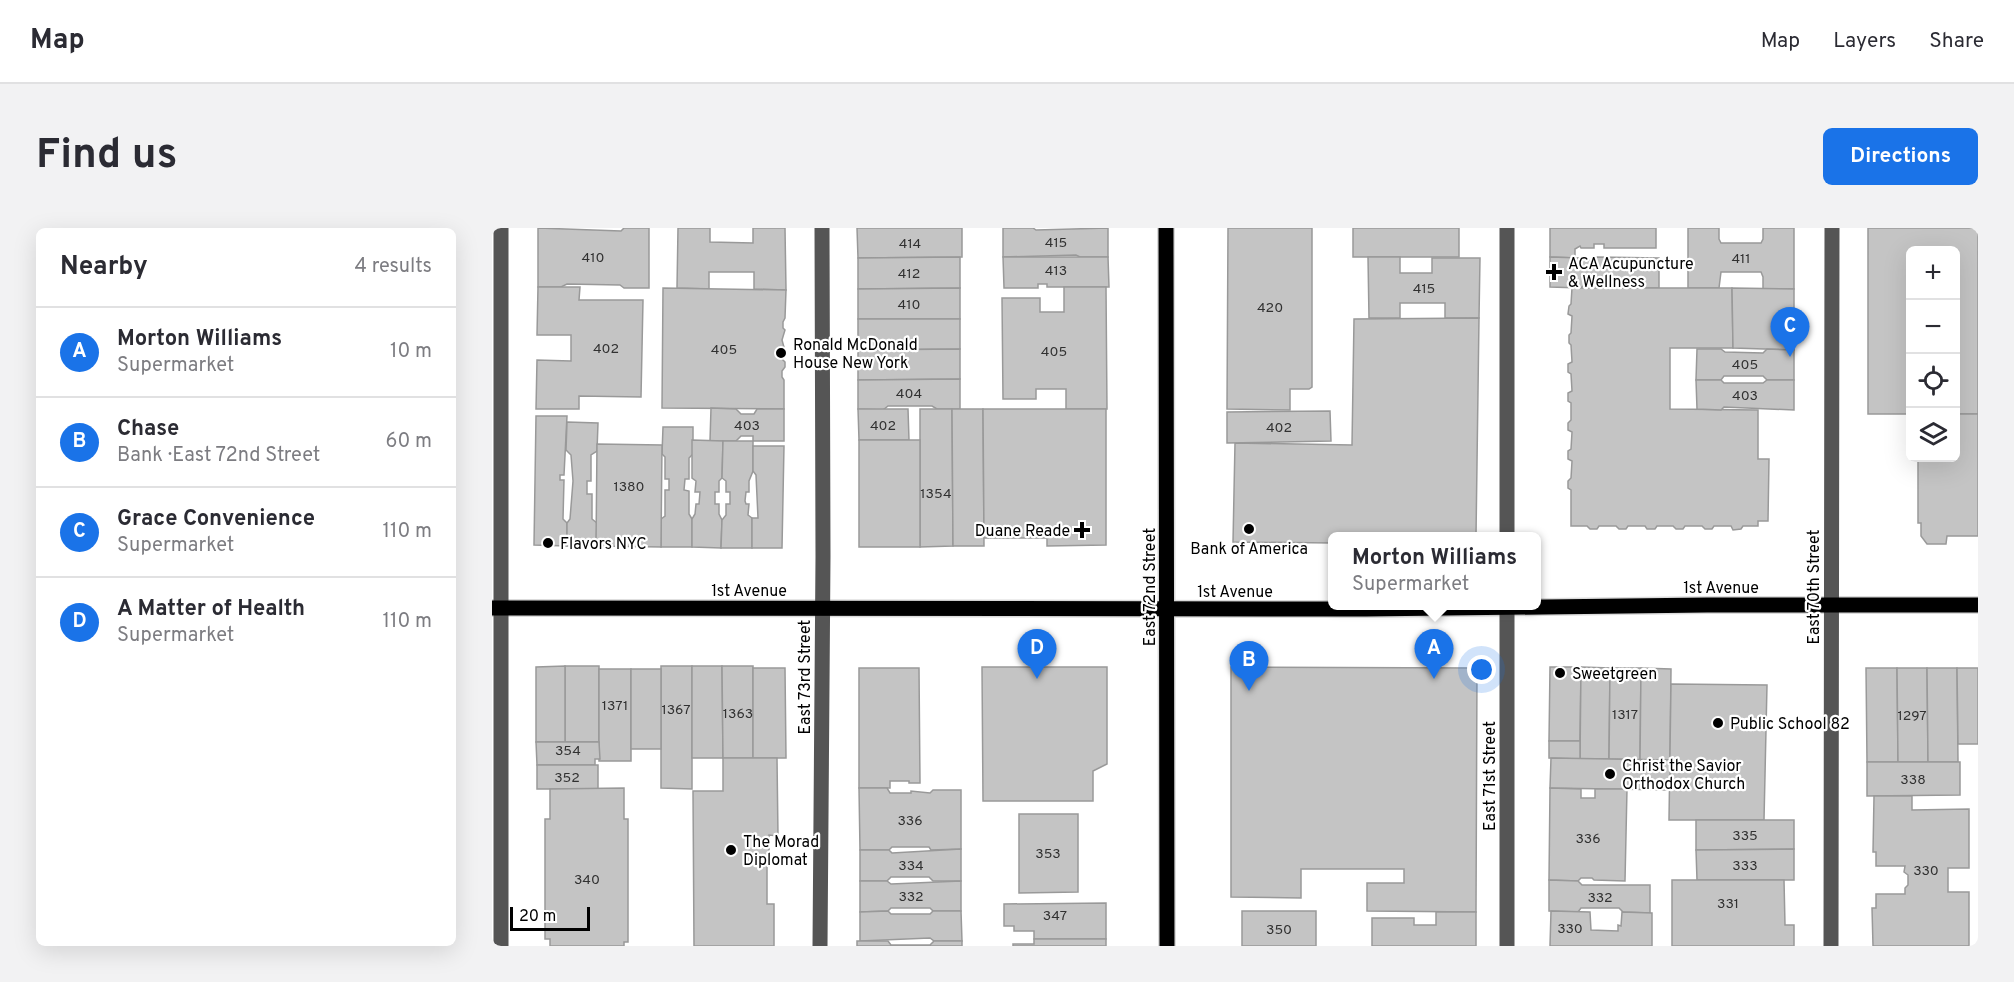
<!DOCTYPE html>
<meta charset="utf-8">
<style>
:root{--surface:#fff;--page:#f2f2f3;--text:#2b2b33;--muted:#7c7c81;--line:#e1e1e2;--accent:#1a73e8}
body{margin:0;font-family:Overpass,sans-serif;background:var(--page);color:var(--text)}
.controls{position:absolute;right:18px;top:18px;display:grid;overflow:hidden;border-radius:9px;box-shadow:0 6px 24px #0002}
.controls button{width:54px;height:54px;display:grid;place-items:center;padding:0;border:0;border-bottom:2px solid var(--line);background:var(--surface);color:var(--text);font:30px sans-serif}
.scale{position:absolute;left:18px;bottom:15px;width:80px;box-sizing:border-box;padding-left:6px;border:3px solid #000;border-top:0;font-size:16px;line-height:21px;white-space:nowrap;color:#000;-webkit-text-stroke:4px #fff;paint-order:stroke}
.you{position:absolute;left:990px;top:442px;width:21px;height:21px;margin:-15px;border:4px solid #fff;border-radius:50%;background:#1a73e8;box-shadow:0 0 0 9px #1a73e833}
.badge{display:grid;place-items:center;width:39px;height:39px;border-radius:50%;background:var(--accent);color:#fff;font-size:20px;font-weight:700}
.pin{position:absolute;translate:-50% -50px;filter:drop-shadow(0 2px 3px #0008)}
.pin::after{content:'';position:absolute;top:32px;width:21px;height:18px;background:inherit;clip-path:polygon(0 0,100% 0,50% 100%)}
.popup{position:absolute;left:836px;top:304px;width:213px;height:78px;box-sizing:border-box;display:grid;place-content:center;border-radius:9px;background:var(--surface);filter:drop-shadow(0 2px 4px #0005);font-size:20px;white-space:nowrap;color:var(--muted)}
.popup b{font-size:22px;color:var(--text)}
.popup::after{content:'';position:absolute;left:50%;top:100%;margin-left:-12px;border:12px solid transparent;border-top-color:var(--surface)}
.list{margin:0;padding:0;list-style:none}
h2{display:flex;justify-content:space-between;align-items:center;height:78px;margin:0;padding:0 24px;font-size:26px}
h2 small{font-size:20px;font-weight:400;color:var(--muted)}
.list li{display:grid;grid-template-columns:39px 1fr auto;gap:18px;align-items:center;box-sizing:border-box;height:90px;padding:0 24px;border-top:2px solid var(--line)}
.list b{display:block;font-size:22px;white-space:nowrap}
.list p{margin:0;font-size:20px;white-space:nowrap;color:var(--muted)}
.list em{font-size:20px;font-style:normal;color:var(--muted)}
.icon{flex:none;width:33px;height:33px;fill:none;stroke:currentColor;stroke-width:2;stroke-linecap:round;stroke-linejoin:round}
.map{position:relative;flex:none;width:1486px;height:718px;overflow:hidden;border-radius:9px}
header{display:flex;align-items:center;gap:36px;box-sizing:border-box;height:84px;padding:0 30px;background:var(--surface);border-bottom:2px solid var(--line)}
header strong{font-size:28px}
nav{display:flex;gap:33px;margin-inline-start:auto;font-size:21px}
.intro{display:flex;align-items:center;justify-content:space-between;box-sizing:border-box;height:144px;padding:0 36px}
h1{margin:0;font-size:42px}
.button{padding:15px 27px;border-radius:9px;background:var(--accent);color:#fff;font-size:21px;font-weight:700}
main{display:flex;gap:36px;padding:0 36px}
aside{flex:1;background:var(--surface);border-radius:9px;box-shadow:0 6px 24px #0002}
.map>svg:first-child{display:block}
.building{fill:#c4c4c4;stroke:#999;stroke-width:1.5}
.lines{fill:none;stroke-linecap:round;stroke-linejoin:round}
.major-casing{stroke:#dbdbdb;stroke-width:18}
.minor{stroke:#555;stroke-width:15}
.major{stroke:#000;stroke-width:15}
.poi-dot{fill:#000;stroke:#fff;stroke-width:2}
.labels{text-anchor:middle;stroke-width:4.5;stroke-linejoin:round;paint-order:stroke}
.number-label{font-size:14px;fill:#313131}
.poi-label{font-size:16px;fill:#000;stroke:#fff;text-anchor:start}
.street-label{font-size:16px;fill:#000;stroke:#fff}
</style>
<header>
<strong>Map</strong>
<nav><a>Map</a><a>Layers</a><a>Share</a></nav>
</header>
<div class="intro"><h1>Find us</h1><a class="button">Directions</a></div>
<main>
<aside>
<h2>Nearby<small>4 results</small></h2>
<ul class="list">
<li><span class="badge">A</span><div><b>Morton Williams</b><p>Supermarket</p></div><em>10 m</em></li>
<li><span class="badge">B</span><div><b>Chase</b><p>Bank · East 72nd Street</p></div><em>60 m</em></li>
<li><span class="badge">C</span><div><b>Grace Convenience</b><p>Supermarket</p></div><em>110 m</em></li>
<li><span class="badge">D</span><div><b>A Matter of Health</b><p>Supermarket</p></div><em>110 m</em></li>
</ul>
</aside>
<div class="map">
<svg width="1486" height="718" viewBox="0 0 1486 718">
<rect width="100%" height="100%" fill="#fff"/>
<g class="building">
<path d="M46 0 129 3 132 0H157V60H132L128 57 75 56 69 59H46Z"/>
<path d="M186 0H218V14L261 15V0H293L294 62 262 61V44H217V61L185 60Z"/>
<path d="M365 0H470V29L366 30Z"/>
<path d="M511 0H541L544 2 616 0V29H588L584 27 511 29Z"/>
<path d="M736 0H820V159L817 161H798V182L735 181Z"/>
<rect x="861" y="0" width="106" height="29"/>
<path d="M1058 0H1164V20H1112V16H1102V20H1089L1088 18 1083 21V30L1058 29Z"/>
<path d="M1196 0H1227V11L1229 15H1269L1271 11V0H1302V61H1271V49L1269 44H1229L1227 60H1196Z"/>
<path d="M1376 0H1486V186H1464V22H1418V186H1376Z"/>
<path d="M468 29V60L366 61V30Z"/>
<path d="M511 29H616L617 59H555V56H546V60H512Z"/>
<path d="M876 29H908V45H940V30H988L987 90H953V75H908V90H877Z"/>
<path d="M1058 29 1089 30 1092 32H1102L1105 29 1167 30V60H1105L1102 57H1092L1089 60 1058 59Z"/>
<path d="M46 59H88L87 72H151L149 169 87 168V181H44L45 132 79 133V107H45Z"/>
<path d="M572 59H614L615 181H574V161H544V171H511L510 70H548V84H572Z"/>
<path d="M171 60 294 62 293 90 291 94V100L293 102 290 112 293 123 290 131 293 134V139L290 143V149L292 152V181L170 180Z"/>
<path d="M468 60V91H366V61Z"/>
<path d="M1080 60H1240L1241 120H1178V181L1266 182V231H1277L1276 293H1266V298H1251L1249 301 1241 302 1239 298H1222L1220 301H1213L1210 298H1193L1191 301H1184L1181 298H1165L1163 301H1155L1153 298H1136L1134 301H1127L1124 298H1107L1105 301H1098L1095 298H1079V262L1076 260V253L1079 250 1080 233 1076 231V223L1079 221 1080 204 1076 202V195L1079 192V175L1076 173V165L1080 163 1079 146 1076 144V136L1080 134 1079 117 1077 115V107L1079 105 1080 88 1076 86 1077 78 1079 76Z"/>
<path d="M1240 60 1302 61V122L1241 120Z"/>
<path d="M987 90 984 308H840V315L741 314 743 215 860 217 862 91Z"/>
<path d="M366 91H468V121L366 122Z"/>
<path d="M468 121V151L366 152V122Z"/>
<path d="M1205 121H1229L1233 124 1271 125 1275 121 1302 122V152H1275L1271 148H1232L1229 152H1204Z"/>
<path d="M468 151V181H445L440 178H396L391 182 366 181V152Z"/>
<path d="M1204 152H1229L1232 155H1271L1275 152H1302V182L1232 179 1229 182 1205 181Z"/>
<path d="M219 180 244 181 249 186H262L265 181H292V213H261V208H249L244 213H218Z"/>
<path d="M366 181H416L417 212H367Z"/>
<path d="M428 181H460L461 318 428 319Z"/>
<path d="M460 181H491L492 318H461Z"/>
<path d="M491 181H614V317L555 318V310H492Z"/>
<path d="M838 183 839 213 735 215V184Z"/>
<path d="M1464 186H1486V308H1455L1454 316H1435L1429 308V295H1426V230H1464Z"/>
<path d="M44 188H75L72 247H68V252H72L71 291 75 295V318L42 317Z"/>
<path d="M75 194 106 195 105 223 99 227V253H95V266H100V291L105 295 104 318H75V295L78 291 81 253 79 227 74 222Z"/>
<path d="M171 199H201V226L197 230V251H193L192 262 197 263V286L200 291V319H169V291L173 288V262H177V251H173V229L170 226Z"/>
<path d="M200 212 231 213 230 250 227 253V264H223V276H227V286L230 292 229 320 200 319V291L203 286 204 276H207L208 264H203L204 253 200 250Z"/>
<rect x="367" y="212" width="61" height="107"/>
<path d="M231 213H261V243L257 253V264H254L253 273 254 276H257L256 287 260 290V320H229L230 292 234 287V276H238V264H234V253L230 250Z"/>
<path d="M105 216 170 217 169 319 104 318Z"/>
<path d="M261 218H292L290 320H260V290H266L264 247 261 243Z"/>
<rect x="73" y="438" width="34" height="76"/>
<path d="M73 438V514H44V439Z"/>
<path d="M169 438H200V561L169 560Z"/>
<path d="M200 438H230L231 530H200Z"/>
<path d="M230 438H261V530H231Z"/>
<path d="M490 439H615V536L601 543V573H491Z"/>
<path d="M739 439 985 440 984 684 875 683V655H912V641H809V670L739 669Z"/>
<path d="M1058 439H1089L1088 513H1057Z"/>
<path d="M1089 439 1118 440 1117 531H1088Z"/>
<path d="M261 440H293L294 530H261Z"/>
<path d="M367 440H427L428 555H417V553H398V560H367Z"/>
<path d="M1118 440H1149L1148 532 1117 531Z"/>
<path d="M1149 440 1179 441 1178 532H1148Z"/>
<path d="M1374 440H1405L1406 534H1375Z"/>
<path d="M1405 440H1435L1436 534H1406Z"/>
<path d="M1435 440H1465L1466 534H1436Z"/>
<path d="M1465 440H1486V516H1466Z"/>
<rect x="107" y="441" width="32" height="92"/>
<rect x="139" y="441" width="30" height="80"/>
<path d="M1179 456 1275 457 1272 592H1177Z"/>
<path d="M1057 513H1088V531L1057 530Z"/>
<path d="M44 514H107L108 531H103V537H45Z"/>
<path d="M231 530H285L286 608 277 607V637H275V676H282V718H202L201 563H231Z"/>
<path d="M1059 530 1178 532V562L1058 560Z"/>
<path d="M1375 534H1468V567L1375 568Z"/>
<rect x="45" y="537" width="61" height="24"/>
<path d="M132 560V591H136V714H132V718H58V711H53V591H58V561Z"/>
<path d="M367 560H395L398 565H419V563L438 565 441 562H469V621L439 622 437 619H400L397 622H368Z"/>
<path d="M1058 560 1089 561V570H1103V561H1135L1133 653 1102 652 1100 650H1089L1086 653 1057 652Z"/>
<path d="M1382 568H1420V582L1477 581V640H1456V664H1477V718H1381L1380 680H1384V666H1413V660L1416 657V647L1412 644 1413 638H1384V624H1381Z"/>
<path d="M527 586H586V664L527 665Z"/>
<path d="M1204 592H1302V621L1204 622Z"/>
<path d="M469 621V653H441L437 649H399L395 653H368V622H397L400 625Z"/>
<path d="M1302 621V652H1205L1204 622Z"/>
<path d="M1057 652 1086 653 1090 657H1158V685L1131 684 1127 680H1089L1086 684 1057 683Z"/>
<path d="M1180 652H1292L1293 697H1302V718H1180Z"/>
<path d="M368 653H395L399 656 469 653V683H441L438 680H399L396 683 368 684Z"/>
<path d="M614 675V711H542V703H522V698H512V676Z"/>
<path d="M396 683 399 686H438L441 683H469L470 713H442L438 710 368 713V684Z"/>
<rect x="750" y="683" width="74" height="35"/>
<path d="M1059 683 1098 684 1099 702 1126 703V697L1129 698 1130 684 1160 685V718H1058Z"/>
<path d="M944 684H984V718H880V690H922V697H944Z"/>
<path d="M542 711H614V718H521V716H542Z"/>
<path d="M365 713H396L399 717H438L442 713H470V718H365Z"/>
</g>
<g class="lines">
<g class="major-casing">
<g id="major">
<path d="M674 0 675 718"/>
<path d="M0 380 874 381 1215 377H1486"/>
</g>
</g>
<g class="minor">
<path d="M1015 308V0"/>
<path d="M1015 378V718"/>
<path d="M9 718V0"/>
<path d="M328 718 331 328 330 0"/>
<path d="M1339 718 1340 0"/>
</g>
<use href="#major" class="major"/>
</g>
<g class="poi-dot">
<path d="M1059 35h6v6h6v6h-6v6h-6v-6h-6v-6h6z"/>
<circle cx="289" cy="125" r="6"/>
<circle cx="757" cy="301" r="6"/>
<path d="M587 293h6v6h6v6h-6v6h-6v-6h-6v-6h6z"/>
<circle cx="56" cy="315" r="6"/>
<circle cx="1068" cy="445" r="6"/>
<circle cx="1226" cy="495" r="6"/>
<circle cx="1118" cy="546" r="6"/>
<circle cx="239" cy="622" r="6"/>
</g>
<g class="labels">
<g class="number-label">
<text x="564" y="19">415</text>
<text x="418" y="20">414</text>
<text x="101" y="34">410</text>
<text x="1249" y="35">411</text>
<text x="564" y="47">413</text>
<text x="417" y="50">412</text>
<text x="932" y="65">415</text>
<text x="417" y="81">410</text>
<text x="778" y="84">420</text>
<text x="114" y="125">402</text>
<text x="232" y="126">405</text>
<text x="562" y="128">405</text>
<text x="1253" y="141">405</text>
<text x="417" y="170">404</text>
<text x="1253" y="172">403</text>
<text x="255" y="202">403</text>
<text x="391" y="202">402</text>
<text x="787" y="204">402</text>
<text x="137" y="263">1380</text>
<text x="444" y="270">1354</text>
<text x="123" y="482">1371</text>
<text x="184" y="486">1367</text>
<text x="246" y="490">1363</text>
<text x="1133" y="491">1317</text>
<text x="1420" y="492">1297</text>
<text x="76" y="527">354</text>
<text x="75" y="554">352</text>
<text x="1421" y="556">338</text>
<text x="418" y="597">336</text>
<text x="1253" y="612">335</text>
<text x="1096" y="615">336</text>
<text x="556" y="630">353</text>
<text x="419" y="642">334</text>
<text x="1253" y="642">333</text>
<text x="1434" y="647">330</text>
<text x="95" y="656">340</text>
<text x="419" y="673">332</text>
<text x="1108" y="674">332</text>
<text x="1236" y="680">331</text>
<text x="563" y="692">347</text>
<text x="1078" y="705">330</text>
<text x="787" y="706">350</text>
</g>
<g class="poi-label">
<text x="1076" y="41">ACA Acupuncture<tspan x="1076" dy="18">&amp; Wellness</tspan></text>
<text x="301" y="122">Ronald McDonald<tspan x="301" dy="18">House New York</tspan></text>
<text x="578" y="308" text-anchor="end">Duane Reade</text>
<text x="68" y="321">Flavors NYC</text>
<text x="757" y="326" text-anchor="middle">Bank of America</text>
<text x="1080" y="451">Sweetgreen</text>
<text x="1238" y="501">Public School 82</text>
<text x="1130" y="543">Christ the Savior<tspan x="1130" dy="18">Orthodox Church</tspan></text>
<text x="251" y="619">The Morad<tspan x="251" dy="18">Diplomat</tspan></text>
</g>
<g class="street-label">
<text transform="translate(657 359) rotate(-90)" y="6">East 72nd Street</text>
<text x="1229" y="365">1st Avenue</text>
<text transform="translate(1321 359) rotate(-90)" y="6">East 70th Street</text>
<text x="257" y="368">1st Avenue</text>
<text x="743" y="369">1st Avenue</text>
<text transform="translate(312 449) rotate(-90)" y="6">East 73rd Street</text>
<text transform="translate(997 548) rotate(-90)" y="6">East 71st Street</text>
</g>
</g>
</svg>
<div class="controls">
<button>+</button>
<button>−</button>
<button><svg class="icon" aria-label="locate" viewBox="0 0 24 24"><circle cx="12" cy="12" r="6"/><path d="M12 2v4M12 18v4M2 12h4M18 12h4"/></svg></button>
<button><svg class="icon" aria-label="layers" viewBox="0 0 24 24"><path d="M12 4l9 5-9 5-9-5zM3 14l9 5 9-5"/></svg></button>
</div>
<div class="scale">20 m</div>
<div class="you"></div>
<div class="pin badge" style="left:942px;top:451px">A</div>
<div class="popup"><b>Morton Williams</b>Supermarket</div>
<div class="pin badge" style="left:757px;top:463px">B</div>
<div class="pin badge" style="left:1298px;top:129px">C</div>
<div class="pin badge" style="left:545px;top:451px">D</div>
</div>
</main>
